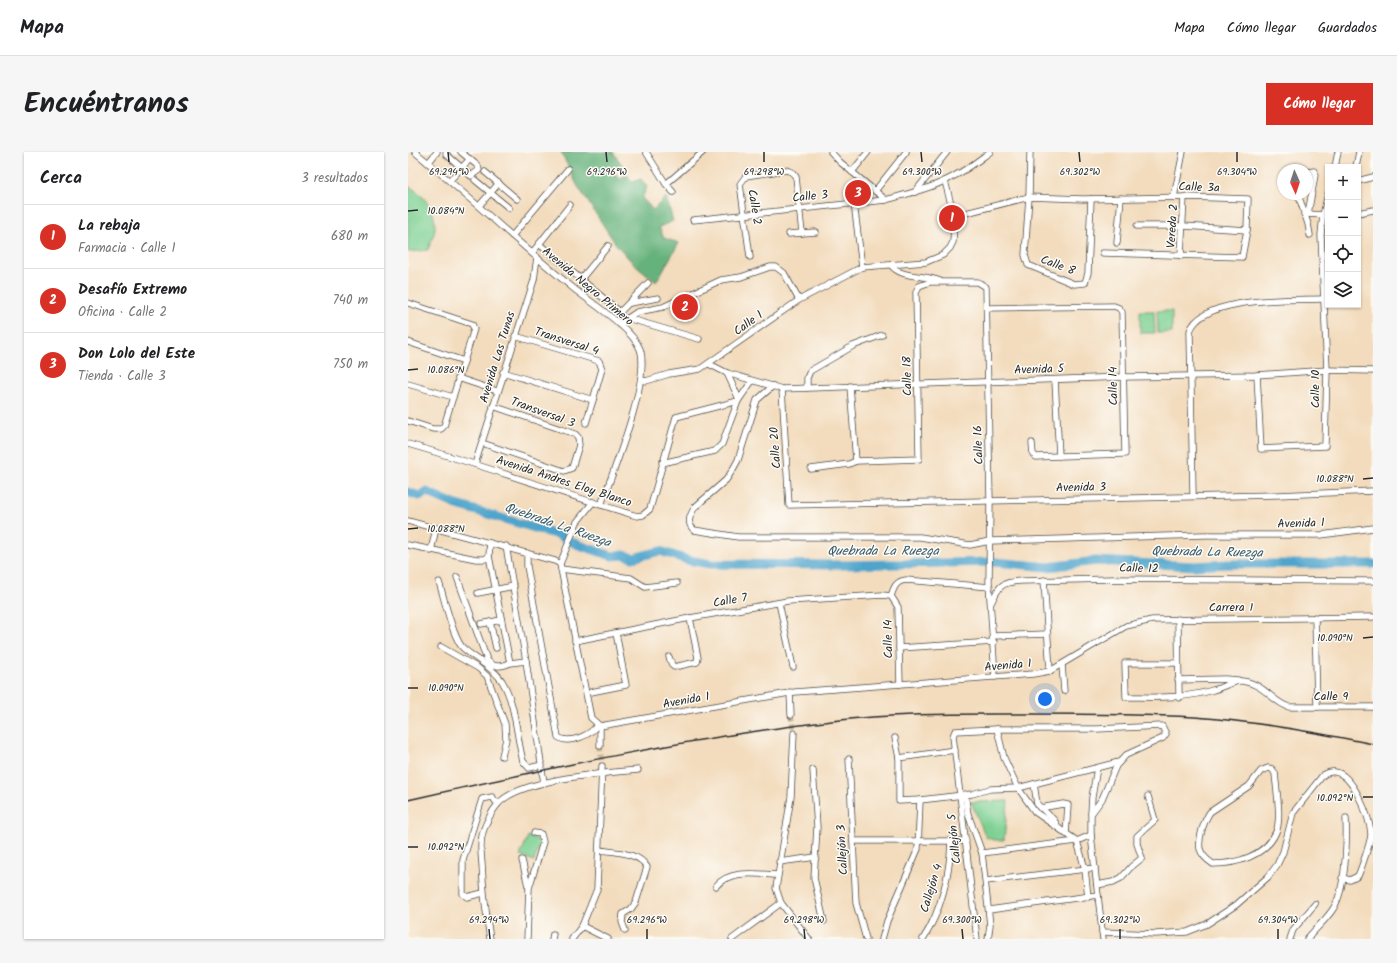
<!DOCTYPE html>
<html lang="es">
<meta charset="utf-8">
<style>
:root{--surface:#fff;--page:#f6f6f6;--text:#202124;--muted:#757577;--line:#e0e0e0;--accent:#d93025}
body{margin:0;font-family:Kalam,sans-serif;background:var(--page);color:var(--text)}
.controls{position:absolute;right:12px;top:12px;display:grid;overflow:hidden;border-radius:0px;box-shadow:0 1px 3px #0004}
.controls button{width:36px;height:36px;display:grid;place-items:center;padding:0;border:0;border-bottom:1px solid var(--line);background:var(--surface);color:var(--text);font:20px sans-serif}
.compass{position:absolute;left:869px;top:12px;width:36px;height:36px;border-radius:50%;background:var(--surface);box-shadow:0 1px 3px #0004;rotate:177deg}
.you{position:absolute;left:637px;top:547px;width:14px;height:14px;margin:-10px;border:3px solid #fff;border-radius:50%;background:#1a73e8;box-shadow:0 0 0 6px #1a73e833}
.badge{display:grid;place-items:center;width:26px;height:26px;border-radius:50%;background:var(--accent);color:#fff;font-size:13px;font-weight:700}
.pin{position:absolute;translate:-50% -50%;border:2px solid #fff;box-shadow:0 1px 4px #0006}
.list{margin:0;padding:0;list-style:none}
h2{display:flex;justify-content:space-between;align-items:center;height:52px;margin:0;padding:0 16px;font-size:17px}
h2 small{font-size:13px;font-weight:400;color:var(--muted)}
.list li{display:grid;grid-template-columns:26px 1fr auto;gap:12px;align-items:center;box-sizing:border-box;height:64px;padding:0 16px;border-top:1px solid var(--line)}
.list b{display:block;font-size:15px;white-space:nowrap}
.list p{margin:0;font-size:13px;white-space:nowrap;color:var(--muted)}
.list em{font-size:13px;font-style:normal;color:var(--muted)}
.icon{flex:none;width:22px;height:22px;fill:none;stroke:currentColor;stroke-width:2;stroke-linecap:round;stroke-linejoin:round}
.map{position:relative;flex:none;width:965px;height:787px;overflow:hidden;border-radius:0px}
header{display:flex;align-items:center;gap:24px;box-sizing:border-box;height:56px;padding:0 20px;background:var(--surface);border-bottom:1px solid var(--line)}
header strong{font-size:19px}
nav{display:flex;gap:22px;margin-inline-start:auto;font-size:14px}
.intro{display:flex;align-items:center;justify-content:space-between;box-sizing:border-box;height:96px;padding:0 24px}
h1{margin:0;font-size:28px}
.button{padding:10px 18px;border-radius:0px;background:var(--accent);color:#fff;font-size:14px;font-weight:700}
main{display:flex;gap:24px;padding:0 24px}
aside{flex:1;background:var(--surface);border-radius:0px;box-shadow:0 1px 3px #0004}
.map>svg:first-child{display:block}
.green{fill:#7dd092;stroke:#547e5e}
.forest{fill:#66b27c;stroke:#486e54}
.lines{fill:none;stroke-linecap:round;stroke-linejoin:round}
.river{stroke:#50a4cc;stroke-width:9}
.minor-tunnel{stroke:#cbb9a0;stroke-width:5.5;stroke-dasharray:5.5 3;stroke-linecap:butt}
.minor-casing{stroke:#494641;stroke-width:7}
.minor{stroke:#fff;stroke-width:5.5}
.rail{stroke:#2b2b2b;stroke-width:1.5}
.ticks{fill:none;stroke:#2b2b2b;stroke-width:1.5}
.labels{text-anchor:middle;stroke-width:3;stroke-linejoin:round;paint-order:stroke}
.street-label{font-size:12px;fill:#2b2b2b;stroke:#fdfcf7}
.water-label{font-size:13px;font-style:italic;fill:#3a5b6b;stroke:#fdfcf7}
.ticks-label{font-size:10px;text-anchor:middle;fill:#2b2b2b;stroke:#fdfcf7;stroke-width:3;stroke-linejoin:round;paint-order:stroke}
</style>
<header>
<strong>Mapa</strong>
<nav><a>Mapa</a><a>Cómo llegar</a><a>Guardados</a></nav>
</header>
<div class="intro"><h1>Encuéntranos</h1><a class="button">Cómo llegar</a></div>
<main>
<aside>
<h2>Cerca<small>3 resultados</small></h2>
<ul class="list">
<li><span class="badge">1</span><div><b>La rebaja</b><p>Farmacia · Calle 1</p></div><em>680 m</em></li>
<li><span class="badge">2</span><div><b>Desafío Extremo</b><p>Oficina · Calle 2</p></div><em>740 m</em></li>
<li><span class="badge">3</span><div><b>Don Lolo del Este</b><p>Tienda · Calle 3</p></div><em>750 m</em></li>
</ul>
</aside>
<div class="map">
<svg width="965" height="787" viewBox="0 0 965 787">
<rect width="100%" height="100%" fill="#fdfcf7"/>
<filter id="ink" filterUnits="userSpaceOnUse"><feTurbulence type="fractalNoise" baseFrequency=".025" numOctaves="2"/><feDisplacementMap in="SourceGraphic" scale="8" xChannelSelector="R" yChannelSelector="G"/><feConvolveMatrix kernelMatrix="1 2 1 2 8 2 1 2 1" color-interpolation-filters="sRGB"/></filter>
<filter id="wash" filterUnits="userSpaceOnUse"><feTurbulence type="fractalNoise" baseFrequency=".012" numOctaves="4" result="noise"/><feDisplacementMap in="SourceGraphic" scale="16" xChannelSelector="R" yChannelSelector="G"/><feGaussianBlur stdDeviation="0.9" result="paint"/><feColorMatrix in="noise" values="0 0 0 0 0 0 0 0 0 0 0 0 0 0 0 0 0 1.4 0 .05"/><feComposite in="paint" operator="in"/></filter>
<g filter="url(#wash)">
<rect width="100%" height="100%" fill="#f3dcbd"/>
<g class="green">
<path d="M0 34C16 42 28 58 27 77 26 84 22 91 20 98L0 100Z"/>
<path d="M732 159H746L747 181H732Z"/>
<path d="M749 159H764V181H750Z"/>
<path d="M600 649 596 688H586L578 685 563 650Z"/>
<path d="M120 684 133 689 126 709 112 704Z"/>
</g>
<path class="forest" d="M153 0H205L214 13 205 18 210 27 219 23 224 30 233 27 239 35 234 46 245 58 258 45 265 69 251 75 256 86 271 91 248 130 223 109 207 91 169 33Z"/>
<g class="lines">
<path class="river" d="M0 340 11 344 19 340 46 352 150 383 168 392 204 404 216 403 225 406 252 399 280 408 303 412 436 413 588 410 640 415 688 409 786 414 820 412H965"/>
</g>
</g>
<g filter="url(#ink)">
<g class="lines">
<g class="minor-tunnel">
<path d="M383 563 386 581"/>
<path d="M192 594 194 614"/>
</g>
<g class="minor-casing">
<g id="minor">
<path d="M7 0C61 44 111 92 165 136 182 150 224 176 232 197 243 227 205 320 193 353"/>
<path d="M38 0V2L63 24 71 18 70 14 53 0"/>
<path d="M238 0 258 32 265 40"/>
<path d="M423 0 432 10 478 48"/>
<path d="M622 0 621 45 617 103 620 113 666 132 677 131 680 121 683 47"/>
<path d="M20 11 29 0"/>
<path d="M927 15 930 0"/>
<path d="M948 15 951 0"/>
<path d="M77 20 109 47"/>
<path d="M444 20 460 0"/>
<path d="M899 20 906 19 907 23 900 62"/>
<path d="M42 28 62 7"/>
<path d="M67 28 101 56"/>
<path d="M950 29 965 25"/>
<path d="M258 32 295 0"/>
<path d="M467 39 498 0"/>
<path d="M507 40 539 0"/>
<path d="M890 42 900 72 902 83"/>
<path d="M766 45 775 0"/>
<path d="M446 51 454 115"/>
<path d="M71 54 91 31"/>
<path d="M950 61 965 58"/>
<path d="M896 62 920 63"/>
<path d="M546 64 621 45 675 47 780 45 840 47 839 78 834 105 695 101"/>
<path d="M285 68 478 48C502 41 526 36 548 23 560 17 571 8 582 0"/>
<path d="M729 74H775L839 78"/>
<path d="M381 82 408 80"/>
<path d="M104 84 160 17"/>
<path d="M709 91 713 46"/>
<path d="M131 92 212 160"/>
<path d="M124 101 162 53"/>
<path d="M773 104 776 45"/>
<path d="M342 105 332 32 338 24 378 18 384 20 388 25 394 81"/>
<path d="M483 113C493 127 517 122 532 129"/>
<path d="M173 127 200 94"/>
<path d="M0 151 64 172 66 177 36 274 33 277H25L0 269"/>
<path d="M222 151 250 146"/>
<path d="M579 156 706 154 711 156 714 160 717 302 651 304 647 228"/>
<path d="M219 166 291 187"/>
<path d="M214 168 212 160 240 131"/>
<path d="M211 172 229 160 255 155 313 128 333 125 362 115H368L376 121 391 148"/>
<path d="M0 190 56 209"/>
<path d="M301 212 319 221 374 237 716 225 849 223 919 218 965 219"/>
<path d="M95 220 185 248 194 217 191 209 107 184"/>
<path d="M319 221 331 247"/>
<path d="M849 223 853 297 917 294 919 218 913 83 915 63 920 42"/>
<path d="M50 226 89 239"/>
<path d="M234 228 238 229 261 222 292 217 391 148 454 115 518 110 535 103 542 96 545 90 546 73V64L537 29"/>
<path d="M0 232 45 245"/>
<path d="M365 234 349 248 330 308 324 319 318 328 287 355C282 363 278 371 286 378L330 385H512L562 393 582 389 796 383H913L965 376"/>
<path d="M442 234 448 309 511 307 508 140 511 134 522 130H570L578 135 582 349 581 431 587 525"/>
<path d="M399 236V226L402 219 445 194 474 183"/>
<path d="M374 237 381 353 870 343 965 339"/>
<path d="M178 271 185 248"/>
<path d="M74 291 156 319 164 316 171 293 170 285 167 282 85 254"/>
<path d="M624 291 625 302 628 305 651 304"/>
<path d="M0 292C77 314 152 341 229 364L235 363 242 357 268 265 330 249"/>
<path d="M254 311 307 299 314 292 330 249 344 229"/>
<path d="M67 312 126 128 129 105"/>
<path d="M403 317 441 312 448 309"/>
<path d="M785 343 782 179C794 144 884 148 915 147"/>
<path d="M0 369 147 409 152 412 183 566 192 574 387 540 625 522 642 519 718 474 744 468 965 465"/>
<path d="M0 393 68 407H77L81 404 82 391"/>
<path d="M98 394 118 509 136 631"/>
<path d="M23 399 28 376"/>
<path d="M119 401V414L150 585C161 593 183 583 189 573"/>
<path d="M81 404 102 511 118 509"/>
<path d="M152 412 169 370 185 350"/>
<path d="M153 417 223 426 237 435 269 431"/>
<path d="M49 425 79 508C86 516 93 515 102 511"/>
<path d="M636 428 642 519"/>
<path d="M31 430C36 445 45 487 55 496 67 507 85 515 94 529 108 552 108 583 115 609L121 616 134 613"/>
<path d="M70 441 106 434"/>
<path d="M483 444C486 435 488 429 498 428L582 435"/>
<path d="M483 444 490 455 492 532"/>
<path d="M371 451 385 515"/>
<path d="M583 451C591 434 593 430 613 429L706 427 965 429"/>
<path d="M907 465 909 555"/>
<path d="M770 467 771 546"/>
<path d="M82 470 88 496"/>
<path d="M73 472 93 468"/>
<path d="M585 484 639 482"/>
<path d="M167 489 282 466 380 449 474 443 483 444"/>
<path d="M33 495 70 516 79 524 97 572 98 587 94 604"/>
<path d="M491 496 586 490"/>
<path d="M261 505 264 513 266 515 289 510 290 506 282 466"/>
<path d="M770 511H717L718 545C748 545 776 547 805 538 814 536 826 528 834 529 857 532 864 550 881 555H965"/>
<path d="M654 513 656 539"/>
<path d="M770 528 817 527 830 528"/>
<path d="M183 540 218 533 208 481"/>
<path d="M382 540 383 563"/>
<path d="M192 574V594"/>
<path d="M386 581 383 645 368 736 373 751 401 787"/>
<path d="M487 586 491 606"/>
<path d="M547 598 491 606V649L512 648 564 642 582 637 610 636 596 606 589 577"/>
<path d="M441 607 448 751 458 787"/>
<path d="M860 616 864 617 867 621C868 636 874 666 868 680 858 704 828 712 805 712 799 708 794 704 792 697 790 686 796 669 802 660L841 634 853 619Z"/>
<path d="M405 618 409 675 406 726 416 769"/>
<path d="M626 632 629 652 646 668 650 675"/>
<path d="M557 642 560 662 574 701 582 773 580 787"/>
<path d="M632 656 655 652 660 653 658 682"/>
<path d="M683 661 684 645 689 616"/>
<path d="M683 683 669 689 627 660 610 636 711 610"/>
<path d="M445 689H558"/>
<path d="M191 698C205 700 231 700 239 715L228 750 223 757 215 762 214 770 217 778"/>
<path d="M574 701 669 689 677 717 680 745"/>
<path d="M114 708 120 734"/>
<path d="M371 710 408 705"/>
<path d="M578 729 687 716"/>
<path d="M689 733 705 730 713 726 723 715 734 706 729 692V684L747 668 740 644"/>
<path d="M308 734C322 717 349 722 369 723"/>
<path d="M75 741 59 745 55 742V708L74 647 84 645 90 652"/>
<path d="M581 758 690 743"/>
<path d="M174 774 200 787"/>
<path d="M694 780 748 782 779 780 799 772 828 753 860 725 869 713 875 700 885 661 915 623C919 621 922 619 927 620 945 622 962 666 963 682 963 689 953 717 950 724L942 728 934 726"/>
<path d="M82 787C78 762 75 737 74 712 73 703 72 693 74 684 76 674 83 660 90 652 112 627 196 621 230 618"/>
<path d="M119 787 121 736 135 690 133 682 126 681"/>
<path d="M144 787 145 782"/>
<path d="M164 787 174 774 189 737 194 614"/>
<path d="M324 787 373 751"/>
<path d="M474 787 479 769 510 697 512 648"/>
<path d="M515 787C533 760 542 721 543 689"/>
<path d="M569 787 545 584 547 579 589 577H689L754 574 758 582 755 586 718 603 708 614 694 647 683 662V683L695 787"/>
<path d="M882 787 885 778 907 752"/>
<path d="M899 787C907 777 918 768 925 757 938 737 939 690 938 666"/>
</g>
</g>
<use href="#minor" class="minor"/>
<path class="rail" d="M0 648C140 616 281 586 424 569 488 561 554 562 619 562 675 562 730 562 786 565 846 569 906 580 965 592"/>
</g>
</g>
<path class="ticks" d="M40 0 41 10M198 0 199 10M356 0V10M513 0 514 10M671 0 672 10M829 0V10M0 59 10 58M0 218 10 217M955 327 965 326M0 377 10 376M955 486 965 485M0 536H10M955 645H965M0 695H10M81 777 82 787M239 777V787M396 777 397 787M554 777 555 787M712 777V787M870 777V787"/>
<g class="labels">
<g class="street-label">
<text transform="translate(791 35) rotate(2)" y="4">Calle 3a</text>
<text transform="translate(402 44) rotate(-6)" y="4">Calle 3</text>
<text transform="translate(347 55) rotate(81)" y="4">Calle 2</text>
<text transform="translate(764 74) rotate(-86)" y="4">Vereda 2</text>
<text transform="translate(650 113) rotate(20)" y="4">Calle 8</text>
<text transform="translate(180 134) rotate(40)" y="4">Avenida Negro Primero</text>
<text transform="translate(340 171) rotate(-36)" y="4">Calle 1</text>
<text transform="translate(159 189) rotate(18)" y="4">Transversal 4</text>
<text transform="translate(89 205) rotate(-73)" y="4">Avenida Las Tunas</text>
<text transform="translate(631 217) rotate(-2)" y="4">Avenida 5</text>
<text transform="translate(499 224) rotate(-91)" y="4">Calle 18</text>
<text transform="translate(705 234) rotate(-91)" y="4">Calle 14</text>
<text transform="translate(907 237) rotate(-90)" y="4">Calle 10</text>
<text transform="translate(135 260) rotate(20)" y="4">Transversal 3</text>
<text transform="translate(570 293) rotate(-92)" y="4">Calle 16</text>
<text transform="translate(367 296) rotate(-94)" y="4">Calle 20</text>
<text transform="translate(156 329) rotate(18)" y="4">Avenida Andres Eloy Blanco</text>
<text transform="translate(673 335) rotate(-1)" y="4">Avenida 3</text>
<text transform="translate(893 371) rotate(-2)" y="4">Avenida 1</text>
<text transform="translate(731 416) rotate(1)" y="4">Calle 12</text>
<text transform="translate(322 448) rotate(-10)" y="4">Calle 7</text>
<text x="823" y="459">Carrera 1</text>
<text transform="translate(480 487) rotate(-91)" y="4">Calle 14</text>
<text transform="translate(600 513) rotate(-5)" y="4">Avenida 1</text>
<text x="923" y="548">Calle 9</text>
<text transform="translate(278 548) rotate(-10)" y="4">Avenida 1</text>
<text transform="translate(546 687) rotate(-96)" y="4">Callejón 5</text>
<text transform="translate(434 698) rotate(-93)" y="4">Callejón 3</text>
<text transform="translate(523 736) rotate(-73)" y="4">Callejón 4</text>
</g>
<g class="water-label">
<text transform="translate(150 372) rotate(19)" y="5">Quebrada La Ruezga</text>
<text x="475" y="403">Quebrada La Ruezga</text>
<text transform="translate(799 399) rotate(1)" y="5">Quebrada La Ruezga</text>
</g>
</g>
<g class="ticks-label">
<text x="41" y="23">69.294°W</text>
<text x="199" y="23">69.296°W</text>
<text x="356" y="23">69.298°W</text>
<text x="514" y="23">69.300°W</text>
<text x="672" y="23">69.302°W</text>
<text x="829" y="23">69.304°W</text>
<text x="38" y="62">10.084°N</text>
<text x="38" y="221">10.086°N</text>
<text x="927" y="330">10.088°N</text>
<text x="38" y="380">10.088°N</text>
<text x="927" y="489">10.090°N</text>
<text x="38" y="539">10.090°N</text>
<text x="927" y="649">10.092°N</text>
<text x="38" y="698">10.092°N</text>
<text x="81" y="771">69.294°W</text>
<text x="239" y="771">69.296°W</text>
<text x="396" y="771">69.298°W</text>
<text x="554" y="771">69.300°W</text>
<text x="712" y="771">69.302°W</text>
<text x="870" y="771">69.304°W</text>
</g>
</svg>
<div class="controls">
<button>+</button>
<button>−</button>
<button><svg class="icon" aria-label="locate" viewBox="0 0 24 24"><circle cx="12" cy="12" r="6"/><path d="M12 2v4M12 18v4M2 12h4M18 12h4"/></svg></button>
<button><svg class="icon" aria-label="layers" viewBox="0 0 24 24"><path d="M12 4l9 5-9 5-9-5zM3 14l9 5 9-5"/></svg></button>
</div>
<svg class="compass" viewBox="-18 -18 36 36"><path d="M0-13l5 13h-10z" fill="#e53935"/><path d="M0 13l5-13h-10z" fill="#757577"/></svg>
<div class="you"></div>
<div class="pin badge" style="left:544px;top:66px">1</div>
<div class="pin badge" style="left:277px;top:155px">2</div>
<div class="pin badge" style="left:450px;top:41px">3</div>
</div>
</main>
